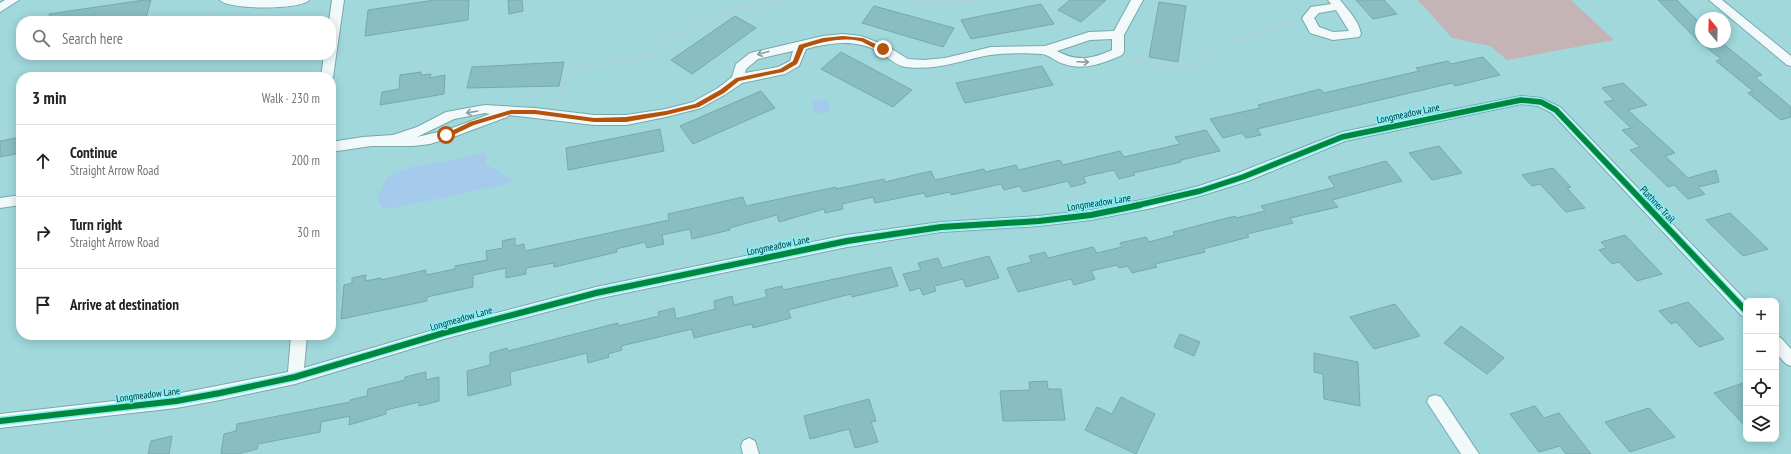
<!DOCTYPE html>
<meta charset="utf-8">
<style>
:root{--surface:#fff;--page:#f6f6f6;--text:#222;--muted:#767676;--line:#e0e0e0}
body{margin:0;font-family:"PT Sans Narrow",sans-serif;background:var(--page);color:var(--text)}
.controls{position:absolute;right:12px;bottom:12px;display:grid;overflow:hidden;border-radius:8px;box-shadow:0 2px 10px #0003}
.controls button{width:36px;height:36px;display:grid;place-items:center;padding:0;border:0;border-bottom:1px solid var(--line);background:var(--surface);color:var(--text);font:20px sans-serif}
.compass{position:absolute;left:1695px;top:12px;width:36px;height:36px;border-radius:50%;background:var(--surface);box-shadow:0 2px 10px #0003;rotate:341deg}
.stop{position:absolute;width:12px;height:12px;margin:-9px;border:3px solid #b45309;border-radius:50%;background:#fff}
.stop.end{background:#b45309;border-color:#fff;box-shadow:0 1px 4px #0008}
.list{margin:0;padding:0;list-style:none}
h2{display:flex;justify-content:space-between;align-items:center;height:52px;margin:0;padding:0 16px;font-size:17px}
h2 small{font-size:13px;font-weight:400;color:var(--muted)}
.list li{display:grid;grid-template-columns:26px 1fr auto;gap:12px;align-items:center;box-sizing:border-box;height:72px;padding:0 16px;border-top:1px solid var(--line)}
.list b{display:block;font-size:15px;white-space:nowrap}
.list p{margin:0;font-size:13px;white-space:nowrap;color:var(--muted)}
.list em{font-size:13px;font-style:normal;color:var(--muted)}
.icon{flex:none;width:22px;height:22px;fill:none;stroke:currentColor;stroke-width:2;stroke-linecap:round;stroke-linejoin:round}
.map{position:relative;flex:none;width:1791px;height:454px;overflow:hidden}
.search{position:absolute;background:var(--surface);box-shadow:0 2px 10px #0003;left:16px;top:16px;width:320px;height:44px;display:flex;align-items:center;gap:10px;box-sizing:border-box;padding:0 14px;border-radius:16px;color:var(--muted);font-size:15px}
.panel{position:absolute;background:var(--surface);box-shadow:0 2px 10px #0003;left:16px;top:72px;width:320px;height:268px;border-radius:16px}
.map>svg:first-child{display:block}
.green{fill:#c4b4b6}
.water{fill:#a6caec}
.building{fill:#88bec1;stroke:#7aa8aa}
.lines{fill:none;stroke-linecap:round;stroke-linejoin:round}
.minor-casing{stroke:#7aa8aa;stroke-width:2}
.path{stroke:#baccce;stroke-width:2;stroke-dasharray:2.5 2;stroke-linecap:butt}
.minor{fill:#f1f9fa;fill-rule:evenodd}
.cycleway-far1-casing{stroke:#88eef4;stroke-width:8}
.cycleway-casing{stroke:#88eef4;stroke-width:9}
.cycleway-far1{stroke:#00873e;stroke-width:5.5}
.cycleway{stroke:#00873e;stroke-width:6}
.oneway{stroke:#859fa0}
.route{fill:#b45309}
.labels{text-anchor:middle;stroke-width:3;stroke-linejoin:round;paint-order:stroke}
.street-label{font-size:10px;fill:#003133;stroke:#88eef4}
</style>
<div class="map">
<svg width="1791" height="454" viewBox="0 0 1791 454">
<rect width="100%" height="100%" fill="#a0d8dc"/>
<path class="green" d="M1418 0H1571L1614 40 1507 60 1490 46 1452 38Z"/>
<g class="water">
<path d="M827 99 830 111 815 114 811 102Z"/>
<path d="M486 153V164L516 182 399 207 382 208 377 197 388 176 408 168Z"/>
</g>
<g class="building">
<path d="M144 0H151L145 21H50L49 14Z"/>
<path d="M435 0H469L468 20 365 36 368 10Z"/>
<path d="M508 0H522L523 11 509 14Z"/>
<path d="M1070 0H1106L1081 22 1058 10Z"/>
<path d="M1356 0H1384L1397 14 1373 19Z"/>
<path d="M1658 0H1677L1701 24V42H1721L1762 75 1755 77 1791 107V117L1781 120 1748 93 1753 91 1716 61 1721 59 1701 43V44Z"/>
<path d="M1159 2 1186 6 1178 62 1149 57Z"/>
<path d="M1041 4 1054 24 971 39 961 20Z"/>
<path d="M874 6 954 28 943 47 862 23Z"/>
<path d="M735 16 756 28 692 74 671 60Z"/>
<path d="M841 52 912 90 893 107 821 69Z"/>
<path d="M1483 57 1500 75 1455 86 1452 83 1257 129 1261 135 1246 138 1242 133 1223 138 1210 119 1260 108 1258 105 1320 89 1324 93 1419 71 1416 68 1448 61 1451 64Z"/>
<path d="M564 62 559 86 467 88 472 67Z"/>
<path d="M1042 66 1053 85 965 103 956 83Z"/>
<path d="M421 72V75L431 74 430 78 445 75 444 94 380 105 382 92 399 89 400 75Z"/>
<path d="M1623 83 1647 105 1628 110 1675 153 1665 156 1688 178 1716 170 1719 182 1698 187 1705 194 1688 199 1674 185 1668 187 1630 150 1640 147 1622 130 1631 128 1604 102 1614 100 1602 88Z"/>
<path d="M761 91 775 108 693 144 680 126Z"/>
<path d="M660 129 664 151 568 170 566 148Z"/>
<path d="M1206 130 1220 151 1181 160V162L1133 173 1135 175 1119 179 1114 170 1083 177 1086 183 1071 187 1068 181 1023 192 1020 186 1004 190 1001 184 951 195 950 192 926 197 924 193 875 203 873 197 842 204 843 209 825 213 824 209 779 222 777 215 729 228 730 230 692 239 690 229 662 235 664 244 647 248 645 242 616 249 617 252 571 263 554 267V263L526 268V274L506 278V268L473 275V287L427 297V301L341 319 344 285 352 283V278L366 275 365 281 381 278V280L426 270V275L455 269V266L487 260 486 251 503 248 502 241 515 238V246L524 244 525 251 669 220 668 214 743 197 746 206 836 187V189L884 179 885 182 931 171 935 180 984 169 985 172 1016 165 1019 170 1060 160 1063 165 1120 151 1124 157 1180 144 1175 137Z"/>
<path d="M21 137V153L0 157V141Z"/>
<path d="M1439 146 1462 173 1432 180 1409 153Z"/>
<path d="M1386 161 1402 181 1332 200 1338 207 1290 218 1293 223 1247 234 1249 237 1203 249 1205 252 1155 264 1157 267 1132 273 1128 266 1119 268 1117 265 1091 271 1095 279 1074 285 1071 279 1018 292 1007 268 1032 262 1029 256 1045 252 1048 258 1093 247 1097 253 1122 247 1120 243 1146 237 1149 242 1175 235 1173 232 1235 216 1236 218 1265 211 1261 206 1335 187 1328 177Z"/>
<path d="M1553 168 1571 187 1567 188 1585 208 1566 212 1540 184 1532 186 1522 175Z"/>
<path d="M1730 213 1768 249 1743 256 1706 220Z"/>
<path d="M1625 235 1662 274 1637 281 1619 262 1612 264 1599 250 1606 248 1601 242Z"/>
<path d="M989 256 999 278 966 287 963 279 934 286 936 291 923 295 920 288 910 291 903 274 921 270 918 263 938 258 942 268Z"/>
<path d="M891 267 898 286 852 297 851 294 788 310 791 318 753 328 752 324 694 338 692 329 621 346 622 350 608 354 609 357 588 363 587 353 510 372 511 385 468 396 467 371 490 365V353L507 348 508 351 618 323V326L659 316 658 312 674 308 676 319 715 309 714 301 732 296 734 305 767 297 765 290 782 286 783 290Z"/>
<path d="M1688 302 1724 339 1699 347 1676 322 1671 324 1659 311Z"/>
<path d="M1395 304 1420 336 1374 349 1350 317Z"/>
<path d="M1461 326 1504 358 1487 374 1444 343Z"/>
<path d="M1180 334 1200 342 1194 356 1174 347Z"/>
<path d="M1314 353 1358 362 1360 406 1324 399 1323 374 1314 372Z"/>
<path d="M426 372V380L439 377V401L419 406V402L386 410V414L349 425 350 416 321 422 320 432 258 444 257 449 238 454H221L224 434 236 431 237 424 350 402V400L367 396 368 389 405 380V377Z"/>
<path d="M1047 381 1048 389H1061L1065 420 1003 421 1000 391 1030 390 1029 382Z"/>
<path d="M1746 382V427L1714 393Z"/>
<path d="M1121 397 1155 414 1136 454 1085 430 1097 407 1112 414Z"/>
<path d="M869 399 876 421 871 422 878 442 855 448 849 429 810 439 804 416Z"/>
<path d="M1535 406 1544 418 1559 413 1591 454H1566L1560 446 1539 452 1510 414Z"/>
<path d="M1649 408 1675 437 1630 452 1605 422Z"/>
<path d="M172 436 169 454H148L151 441Z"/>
</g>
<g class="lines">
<g class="minor-casing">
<g id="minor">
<path d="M5 0H19L0 12V3Z"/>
<path d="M220 0H309C302 10 227 10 220 0Z"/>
<path d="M332 0H344L333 77 331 80V77H321L324 55H331V21H329Z"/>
<path d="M1131 0H1143L1124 35V52L1122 55C1104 63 1084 71 1064 64 1056 62 1050 55 1042 54 1026 53 1006 53 990 55 962 60 936 71 906 67 896 66 888 57 880 52 856 39 832 42 806 49L799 66 785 74 742 83 726 94 701 108 666 117 626 125H594L509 115 507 117 456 136 430 144 413 146H371L331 152V142L363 137 393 135 417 127 446 112 485 105 535 108 594 115H626L666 109 693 102 718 88 732 77 736 64 750 53 823 36 843 34 861 36 887 46 908 59 924 60 945 58 991 47 1045 46 1089 32 1114 31ZM1112 39V50C1092 59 1077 62 1057 51L1090 40ZM793 51 790 61 778 67 745 73 746 69 758 59ZM485 113 490 114 447 130 417 137 454 119Z"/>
<path d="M1328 0H1340C1348 10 1359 21 1361 34L1359 37 1333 40 1310 33 1302 18 1311 7 1331 4ZM1336 10 1349 31 1333 32 1319 27 1314 18 1319 13Z"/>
<path d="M1709 0H1722L1791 56V66L1787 65Z"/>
<path d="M1521 96 1541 98 1560 107 1746 301V317L1741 315 1552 113 1538 106 1521 104 1345 141 1248 181 1200 196 1152 208 1091 220 1039 226 941 232 847 247 596 299 447 338 295 384 220 400 176 408 0 428V414L176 394 288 372 291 335H307L304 368 447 326 596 287 847 235 941 222 1039 216 1091 210 1152 198 1199 186 1238 173 1342 132Z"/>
<path d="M21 195V205L0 208V198Z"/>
<path d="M1776 336 1781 338 1791 349V366L1786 364 1776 353Z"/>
<path d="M1435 395 1441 397 1479 454H1461L1427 402 1429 397Z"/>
<path d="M749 438 755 441 759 454H743L741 446 743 441Z"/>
</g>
</g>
<g class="path">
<path d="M913 0 929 4 974 0"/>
<path d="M1045 0 1050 2 1069 30"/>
<path d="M1127 61 1175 68 1195 66 1235 42 1297 22"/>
<path d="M558 105 564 81 571 70 587 65 637 59 652 53 676 35 720 13 788 0"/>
</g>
<use href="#minor" class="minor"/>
<g class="cycleway-far1-casing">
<path id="cycleway-far1" d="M1134 206 1200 191 1243 177 1342 137 1521 100 1541 102 1556 110 1647 206"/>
</g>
<g class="cycleway-casing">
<g id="cycleway">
<path d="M1646 205 1746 311"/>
<path d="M0 421 176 401 220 393 295 377 447 332 596 293 847 241 941 227 1039 221 1091 215 1140 205"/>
</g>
</g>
<use href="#cycleway-far1" class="cycleway-far1"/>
<use href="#cycleway" class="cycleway"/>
</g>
<defs><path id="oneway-shaft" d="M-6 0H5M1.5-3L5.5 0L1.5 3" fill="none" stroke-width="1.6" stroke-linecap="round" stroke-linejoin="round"/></defs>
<g class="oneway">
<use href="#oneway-shaft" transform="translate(763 53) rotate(165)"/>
<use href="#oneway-shaft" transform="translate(1083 62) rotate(2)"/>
<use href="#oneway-shaft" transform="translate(472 112) rotate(170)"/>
</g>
<path class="route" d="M843 36 863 38 886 49C880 54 867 43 860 41 841 37 822 42 804 48L797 64 783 72 739 81 724 93 699 107 666 115 626 122H594L535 114H511L474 125 449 137 443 135 470 122 511 110H535L594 118 626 117 666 111 695 104 720 90 736 78 780 69 793 61 799 45 823 38Z"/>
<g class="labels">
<g class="street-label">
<text transform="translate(1408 113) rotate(-12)" y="4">Longmeadow Lane</text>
<text transform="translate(1099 202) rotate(-9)" y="4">Longmeadow Lane</text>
<text transform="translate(1658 204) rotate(47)" y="4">Plathner Trail</text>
<text transform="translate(778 245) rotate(-12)" y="4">Longmeadow Lane</text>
<text transform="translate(461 318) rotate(-16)" y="4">Longmeadow Lane</text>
<text transform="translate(148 394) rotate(-7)" y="4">Longmeadow Lane</text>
</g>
</g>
</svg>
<div class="controls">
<button>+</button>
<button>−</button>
<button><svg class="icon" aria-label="locate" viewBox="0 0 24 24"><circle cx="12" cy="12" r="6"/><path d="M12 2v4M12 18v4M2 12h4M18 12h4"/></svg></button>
<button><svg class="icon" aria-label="layers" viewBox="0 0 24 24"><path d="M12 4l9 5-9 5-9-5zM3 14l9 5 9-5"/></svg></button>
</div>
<svg class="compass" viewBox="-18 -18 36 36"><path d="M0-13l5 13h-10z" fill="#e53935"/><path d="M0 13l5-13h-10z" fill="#767676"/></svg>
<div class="stop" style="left:446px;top:135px"></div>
<div class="stop end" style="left:883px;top:49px"></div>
<div class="search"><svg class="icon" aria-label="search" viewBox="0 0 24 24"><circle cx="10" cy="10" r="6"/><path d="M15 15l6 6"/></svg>Search here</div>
<section class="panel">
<h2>3 min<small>Walk · 230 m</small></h2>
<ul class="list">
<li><svg class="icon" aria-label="ahead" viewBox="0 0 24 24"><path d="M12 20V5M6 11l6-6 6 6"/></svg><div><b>Continue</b><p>Straight Arrow Road</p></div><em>200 m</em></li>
<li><svg class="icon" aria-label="right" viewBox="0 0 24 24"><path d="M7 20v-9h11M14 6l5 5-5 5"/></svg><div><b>Turn right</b><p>Straight Arrow Road</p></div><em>30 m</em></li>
<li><svg class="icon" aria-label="arrive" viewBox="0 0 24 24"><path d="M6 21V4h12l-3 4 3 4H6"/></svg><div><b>Arrive at destination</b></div></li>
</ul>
</section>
</div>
